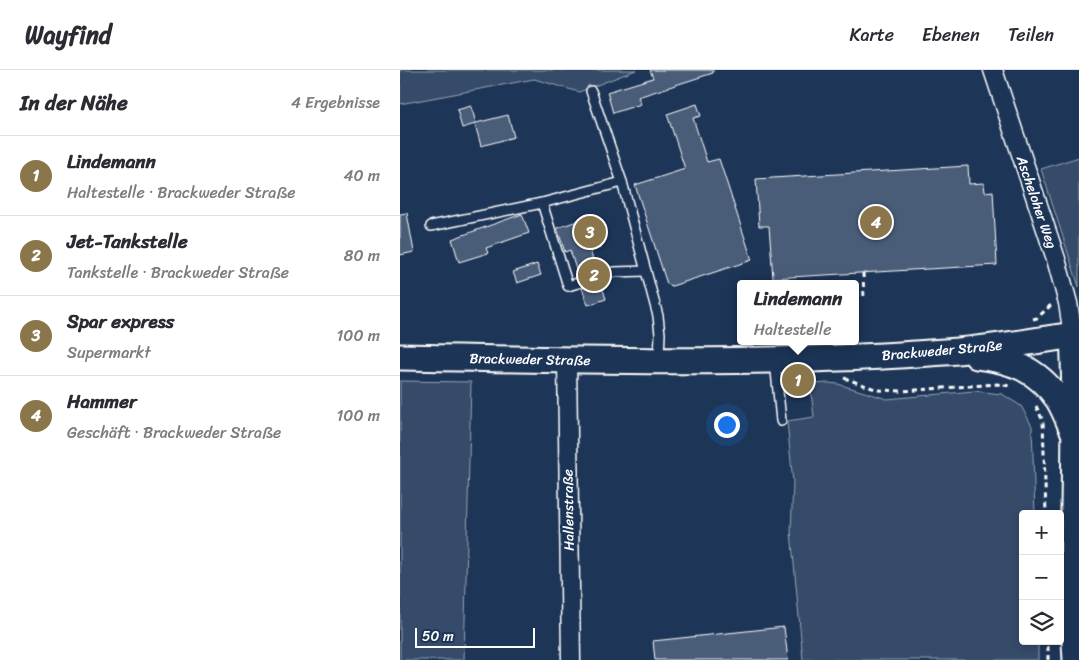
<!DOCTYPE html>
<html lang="de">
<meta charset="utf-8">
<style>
:root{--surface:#fff;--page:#f2f2f3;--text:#2b2b33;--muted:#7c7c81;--line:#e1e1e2;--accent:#8a764a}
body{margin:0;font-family:Sriracha,sans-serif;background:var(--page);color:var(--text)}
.controls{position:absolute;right:15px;bottom:15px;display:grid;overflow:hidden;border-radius:5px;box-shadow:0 2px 8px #0003}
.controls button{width:45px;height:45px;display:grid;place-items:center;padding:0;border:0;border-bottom:1px solid var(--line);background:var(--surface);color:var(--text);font:25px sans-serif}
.scale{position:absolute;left:15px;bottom:12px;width:120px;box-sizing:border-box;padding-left:5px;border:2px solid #fff;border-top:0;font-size:14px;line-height:18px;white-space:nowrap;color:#fff;-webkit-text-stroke:4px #1d3557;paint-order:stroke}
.you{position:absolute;left:326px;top:354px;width:18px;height:18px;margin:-12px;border:4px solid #fff;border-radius:50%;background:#1a73e8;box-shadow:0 0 0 8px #1a73e833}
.badge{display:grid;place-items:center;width:32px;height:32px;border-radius:50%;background:var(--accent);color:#fff;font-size:16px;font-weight:700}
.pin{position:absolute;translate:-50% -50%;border:2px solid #fff;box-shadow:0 1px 5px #0006}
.popup{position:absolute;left:337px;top:210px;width:122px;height:65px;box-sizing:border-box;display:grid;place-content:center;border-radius:5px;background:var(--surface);filter:drop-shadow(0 1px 4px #0005);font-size:16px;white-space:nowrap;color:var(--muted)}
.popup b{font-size:19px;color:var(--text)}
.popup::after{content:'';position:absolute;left:50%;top:100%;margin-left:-10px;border:10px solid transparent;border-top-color:var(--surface)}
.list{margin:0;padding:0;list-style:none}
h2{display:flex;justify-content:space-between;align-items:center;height:65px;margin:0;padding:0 20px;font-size:21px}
h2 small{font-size:16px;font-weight:400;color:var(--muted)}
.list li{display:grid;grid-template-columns:32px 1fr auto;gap:15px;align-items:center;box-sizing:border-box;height:80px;padding:0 20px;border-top:1px solid var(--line)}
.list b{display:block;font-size:19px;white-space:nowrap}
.list p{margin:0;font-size:16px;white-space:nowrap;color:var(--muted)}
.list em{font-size:16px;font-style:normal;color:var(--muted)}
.icon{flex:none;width:28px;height:28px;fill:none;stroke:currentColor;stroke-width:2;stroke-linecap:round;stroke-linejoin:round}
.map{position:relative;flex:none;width:679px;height:590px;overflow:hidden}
header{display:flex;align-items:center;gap:30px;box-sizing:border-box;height:70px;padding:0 25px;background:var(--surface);border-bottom:1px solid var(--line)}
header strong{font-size:24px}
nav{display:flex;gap:28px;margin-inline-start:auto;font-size:18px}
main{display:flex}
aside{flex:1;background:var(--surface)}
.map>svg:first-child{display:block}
.green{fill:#364b69;stroke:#9aa5b4}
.building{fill:#4a5d79;stroke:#fff}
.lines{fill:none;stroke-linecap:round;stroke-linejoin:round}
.lane-casing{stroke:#fff;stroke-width:12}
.street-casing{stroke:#fff;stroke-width:21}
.secondary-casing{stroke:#fff;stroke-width:29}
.path{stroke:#fff;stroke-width:3;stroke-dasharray:5 4;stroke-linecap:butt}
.lane{stroke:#1d3557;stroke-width:9}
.street{stroke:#1d3557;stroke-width:18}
.secondary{stroke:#1d3557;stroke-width:25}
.labels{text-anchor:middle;stroke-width:5;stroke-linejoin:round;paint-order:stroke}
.street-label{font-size:14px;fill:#fff;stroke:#1d3557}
</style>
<header>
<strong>Wayfind</strong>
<nav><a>Karte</a><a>Ebenen</a><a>Teilen</a></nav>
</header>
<main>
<aside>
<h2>In der Nähe<small>4 Ergebnisse</small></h2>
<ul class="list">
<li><span class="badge">1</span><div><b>Lindemann</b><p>Haltestelle · Brackweder Straße</p></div><em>40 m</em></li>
<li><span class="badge">2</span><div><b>Jet-Tankstelle</b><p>Tankstelle · Brackweder Straße</p></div><em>80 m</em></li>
<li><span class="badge">3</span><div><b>Spar express</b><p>Supermarkt</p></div><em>100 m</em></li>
<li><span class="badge">4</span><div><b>Hammer</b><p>Geschäft · Brackweder Straße</p></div><em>100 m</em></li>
</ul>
</aside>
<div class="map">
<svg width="679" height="590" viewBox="0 0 679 590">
<rect width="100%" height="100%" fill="#1d3557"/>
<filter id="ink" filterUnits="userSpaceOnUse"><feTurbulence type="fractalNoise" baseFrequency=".02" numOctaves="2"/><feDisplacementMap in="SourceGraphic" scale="10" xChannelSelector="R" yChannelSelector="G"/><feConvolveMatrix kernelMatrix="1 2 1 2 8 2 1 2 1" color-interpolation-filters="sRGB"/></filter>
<g filter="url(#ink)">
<g class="green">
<path d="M0 0H236L179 22 134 9 0 34Z"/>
<path d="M679 87V217L641 99Z"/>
<path d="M0 311 71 312 64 590H0Z"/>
<path d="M429 313 438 314 487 329 574 321 602 324 621 336 632 356 635 444H623V571H638V590H403L391 462 393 413 387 351 414 347 410 314Z"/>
</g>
<g class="building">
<path d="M250 0H313V3L238 27 241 34 213 43 207 22 253 8Z"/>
<path d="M297 34 301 46 293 48 307 92 319 89 352 190 272 216 267 214 235 115 285 99 267 44Z"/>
<path d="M71 36 76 53 108 45 114 67 81 76 75 54 62 58 57 40Z"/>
<path d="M568 96 569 114 584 113 585 122 593 121 597 195 373 208 369 156H359L356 109Z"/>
<path d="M7 143 14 182 0 185V144Z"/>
<path d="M122 144 129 163 86 178 88 183 59 192 52 169Z"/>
<path d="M195 145 203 170 197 171 200 178 190 181 197 201 178 206 170 180 165 182 157 158Z"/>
<path d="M137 194 141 205 117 213 113 202Z"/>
<path d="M201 213 206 229 188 235 182 218Z"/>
<path d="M384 557 388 590H255L253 571Z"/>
</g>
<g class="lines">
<g class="lane-casing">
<g id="lane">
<path d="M191 21 222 112 258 246 260 264 259 288"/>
<path d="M142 133 168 216 214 202 246 201"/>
<path d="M31 156 142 133 222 112"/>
<path d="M375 291 381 351"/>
</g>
</g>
<g class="street-casing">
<g id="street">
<path d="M593 0 656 189 668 233 673 265"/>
<path d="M167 290 171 590"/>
</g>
</g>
<g class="secondary-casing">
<g id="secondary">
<path d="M673 265C679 373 669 482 676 590"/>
<path d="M577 286C612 290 637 299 658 329 664 338 668 350 673 360"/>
<path d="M0 287C181 290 363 296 544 282 589 279 634 271 679 264"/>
</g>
</g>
<g class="path">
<path d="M463 203 464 230"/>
<path d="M633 249 637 248 651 235 654 234"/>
<path d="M444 308 478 320 503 321 597 314 610 316"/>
<path d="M636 336 643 351 646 444"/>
<path d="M648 590V571"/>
</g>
<use href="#lane" class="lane"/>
<use href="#street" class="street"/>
<use href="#secondary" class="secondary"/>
</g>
</g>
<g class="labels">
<g class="street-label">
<text transform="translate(637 132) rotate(71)" y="5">Ascheloher Weg</text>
<text transform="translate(542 280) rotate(-5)" y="5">Brackweder Straße</text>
<text transform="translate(130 289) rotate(1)" y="5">Brackweder Straße</text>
<text transform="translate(168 440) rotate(-91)" y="5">Hallenstraße</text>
</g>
</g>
</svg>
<div class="controls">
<button>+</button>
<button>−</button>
<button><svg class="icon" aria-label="layers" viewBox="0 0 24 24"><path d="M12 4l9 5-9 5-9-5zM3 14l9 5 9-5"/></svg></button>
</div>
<div class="scale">50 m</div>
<div class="you"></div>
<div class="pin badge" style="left:398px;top:310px">1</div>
<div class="popup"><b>Lindemann</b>Haltestelle</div>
<div class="pin badge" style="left:194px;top:205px">2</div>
<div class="pin badge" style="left:190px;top:162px">3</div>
<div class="pin badge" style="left:476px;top:152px">4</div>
</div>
</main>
